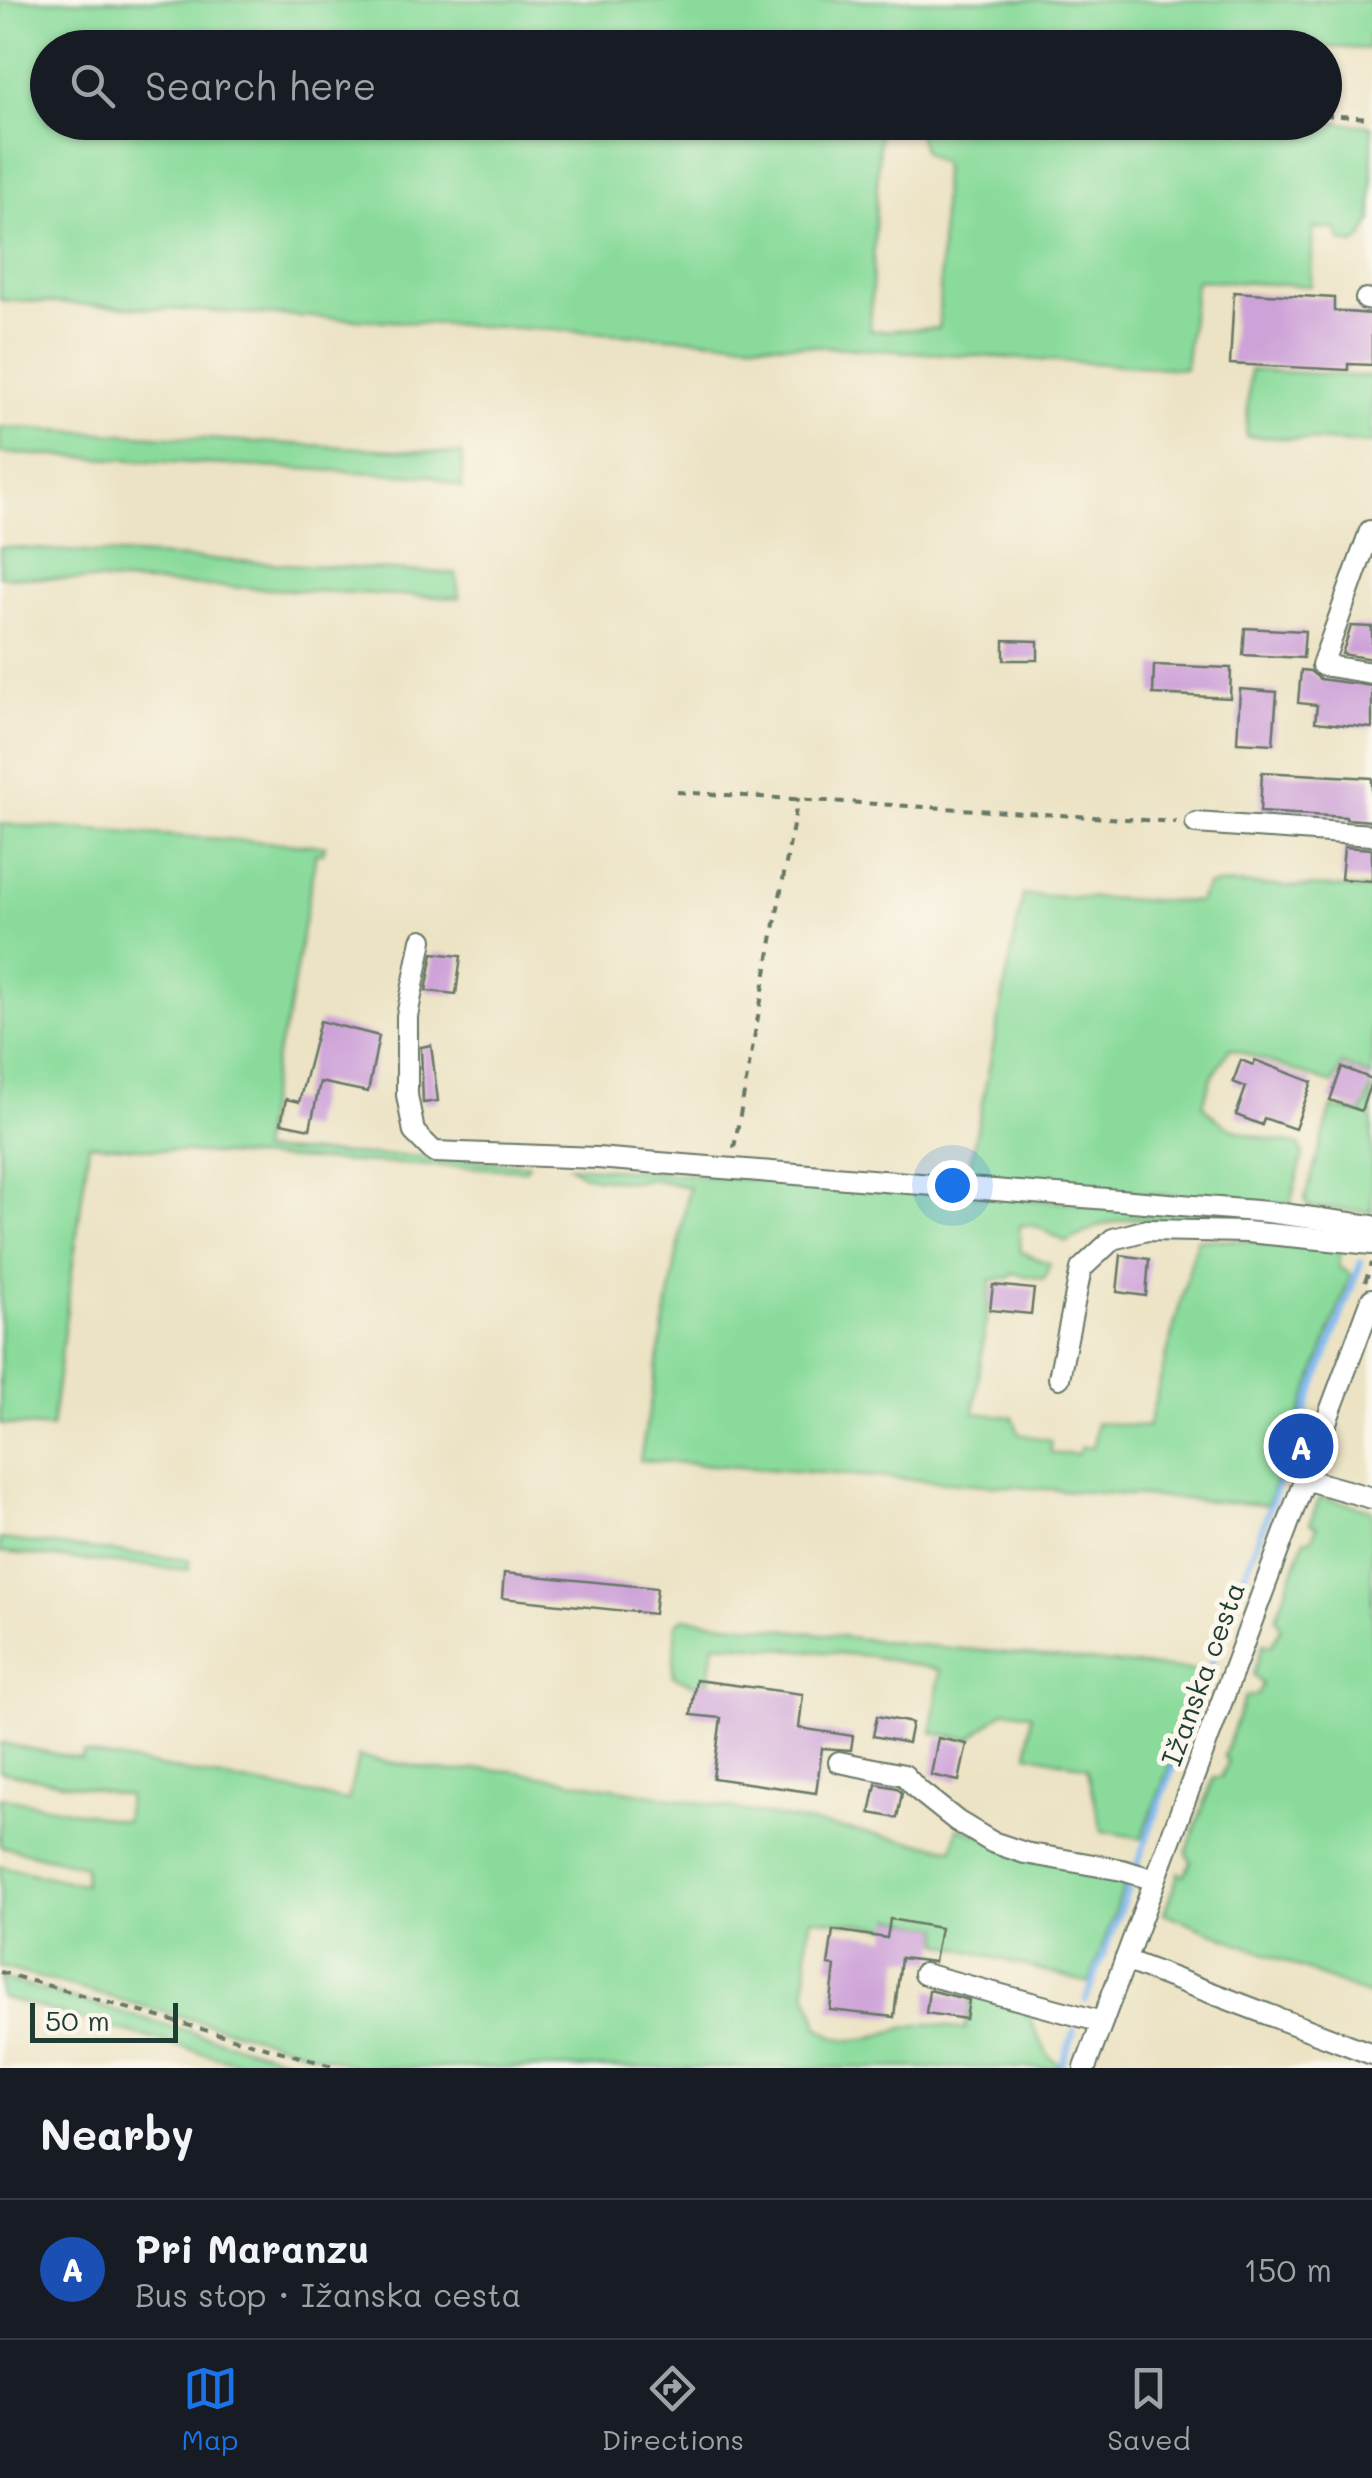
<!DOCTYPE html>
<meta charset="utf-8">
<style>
:root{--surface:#171b24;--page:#20242c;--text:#f1f3f6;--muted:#9ea1a6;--line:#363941;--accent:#1a73e8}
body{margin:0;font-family:Mali,sans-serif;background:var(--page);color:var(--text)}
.scale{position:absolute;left:30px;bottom:25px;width:148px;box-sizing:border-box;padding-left:10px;border:5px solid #1f3d34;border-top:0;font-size:28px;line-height:35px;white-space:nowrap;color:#1f3d34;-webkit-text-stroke:8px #fbf7ec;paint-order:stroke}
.you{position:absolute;left:952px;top:1185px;width:35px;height:35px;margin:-25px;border:8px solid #fff;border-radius:50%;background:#1a73e8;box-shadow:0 0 0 15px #1a73e833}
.badge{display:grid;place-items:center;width:65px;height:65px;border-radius:50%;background:var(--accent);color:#fff;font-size:32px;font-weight:700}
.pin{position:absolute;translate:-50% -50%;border:5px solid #fff;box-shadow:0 2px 10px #0006}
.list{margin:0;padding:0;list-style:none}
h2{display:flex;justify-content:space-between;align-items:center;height:130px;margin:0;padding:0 40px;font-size:42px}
h2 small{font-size:32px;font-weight:400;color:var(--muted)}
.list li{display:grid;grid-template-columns:65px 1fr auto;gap:30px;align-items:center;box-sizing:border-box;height:140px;padding:0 40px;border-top:2px solid var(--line)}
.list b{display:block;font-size:38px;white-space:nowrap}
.list p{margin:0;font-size:32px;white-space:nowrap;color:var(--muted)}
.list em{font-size:32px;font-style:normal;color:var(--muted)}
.icon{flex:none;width:55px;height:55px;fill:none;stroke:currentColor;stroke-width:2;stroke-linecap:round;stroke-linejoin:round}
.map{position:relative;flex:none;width:1372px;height:2068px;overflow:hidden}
.search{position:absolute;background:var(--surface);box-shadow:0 2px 8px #0004;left:30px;right:30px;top:30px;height:110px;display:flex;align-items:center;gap:25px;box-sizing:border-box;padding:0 35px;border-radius:55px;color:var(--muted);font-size:38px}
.sheet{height:270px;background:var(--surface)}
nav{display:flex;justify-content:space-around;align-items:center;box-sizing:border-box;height:140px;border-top:2px solid var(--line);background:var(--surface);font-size:28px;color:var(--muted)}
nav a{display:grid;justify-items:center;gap:5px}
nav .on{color:var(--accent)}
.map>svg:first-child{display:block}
.green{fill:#8adb9b;stroke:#548c68;stroke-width:2.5}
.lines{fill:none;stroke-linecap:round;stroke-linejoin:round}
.stream{stroke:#83bbf3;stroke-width:6}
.building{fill:#cda2d8}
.minor-casing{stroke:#677766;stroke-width:24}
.path{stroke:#677766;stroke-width:4;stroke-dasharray:8 8;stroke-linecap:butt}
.minor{stroke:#fff;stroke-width:20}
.labels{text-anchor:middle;stroke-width:10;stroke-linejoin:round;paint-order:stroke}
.street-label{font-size:28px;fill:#1f3d34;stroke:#fbf7ec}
</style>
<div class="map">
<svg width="1372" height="2068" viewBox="0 0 1372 2068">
<rect width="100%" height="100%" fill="#fbf7ec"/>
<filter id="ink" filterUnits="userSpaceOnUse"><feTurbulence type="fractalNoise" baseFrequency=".01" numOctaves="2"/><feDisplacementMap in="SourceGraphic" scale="20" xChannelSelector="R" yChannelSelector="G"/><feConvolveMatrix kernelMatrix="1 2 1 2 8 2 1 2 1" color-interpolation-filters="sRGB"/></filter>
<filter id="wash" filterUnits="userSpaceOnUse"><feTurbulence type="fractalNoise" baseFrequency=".0048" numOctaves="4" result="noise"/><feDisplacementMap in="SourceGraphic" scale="40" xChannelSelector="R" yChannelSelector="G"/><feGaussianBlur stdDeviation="2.25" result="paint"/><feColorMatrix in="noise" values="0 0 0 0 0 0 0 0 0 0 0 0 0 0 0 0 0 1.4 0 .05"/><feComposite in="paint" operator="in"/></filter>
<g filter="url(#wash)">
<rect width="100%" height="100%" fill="#ece3c4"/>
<g class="green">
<path d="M0 0H1372V34H1369L1368 49 1281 45 1279 48H48V122L880 123 870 331 939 328 943 164 924 153 915 123 1325 121 1372 126V221L1362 238 1355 244 1342 242 1336 229 1313 228 1311 286 1196 280 1185 369 555 330 0 300Z"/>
<path d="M1250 370 1372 377V444L1246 436Z"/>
<path d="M0 427 462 454V488L432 476 0 453Z"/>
<path d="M0 547 456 574 459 598 0 576Z"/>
<path d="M0 824 325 846 323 853H316L288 1016 275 1059 260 1151 429 1157 529 1164 525 1170 251 1157 89 1144 51 1428 0 1424Z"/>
<path d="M1251 884C1291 889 1332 884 1372 890V1077L1342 1064 1332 1084 1230 1048 1211 1078 1203 1105C1228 1137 1262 1137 1300 1145L1303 1155 1290 1205 967 1180 1023 895 1198 902 1208 885Z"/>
<path d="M1372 1086V1212L1309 1207 1305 1199 1332 1107 1362 1114Z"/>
<path d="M570 1166 1215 1213V1223L1132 1218 1099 1226 1066 1242 1036 1226 1020 1225 1019 1242 1021 1252 1050 1264 1044 1279 1013 1273 1009 1278 991 1280 974 1413 1013 1417 1019 1434 1050 1440 1051 1454H1078L1081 1447 1093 1448 1096 1422 1148 1427 1197 1239 1261 1241 1341 1249 1339 1267 1351 1274 1267 1505 640 1460 689 1187 650 1179 632 1182 597 1178 582 1174Z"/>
<path d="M1320 1497 1372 1510V1997L1164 1913 1179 1872 1184 1875 1191 1861 1186 1853 1214 1777H1221L1228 1762 1224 1756 1245 1697 1257 1695 1262 1684 1253 1675 1263 1644 1271 1646 1281 1628 1276 1618 1305 1539H1311L1317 1527 1310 1523Z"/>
<path d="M0 1539 189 1560V1570L0 1552Z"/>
<path d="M683 1618 908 1644 1203 1671 1198 1689 1142 1838 1102 1831 1087 1767 1028 1754 1031 1714 1005 1710 970 1739 932 1733 940 1670 870 1656 714 1643 708 1686 692 1684 673 1676 676 1624Z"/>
<path d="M0 1743 82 1759 83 1753 348 1801 358 1757 449 1772 482 1769 512 1771 713 1805 953 1849 958 1828 1127 1878 1089 1983 940 1943 941 1928 893 1918 889 1927 811 1918C808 1933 806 1945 807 1960 808 1972 804 1982 807 1994 811 2006 817 2013 817 2026 854 2057 886 2027 925 2024 938 2023 952 2028 965 2030L972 1993 1036 2010 1030 2020 1049 2057 1059 2064 1057 2068H361L267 2040 0 1967V1866L84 1885 85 1866 0 1846V1797L125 1821 128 1796 0 1771Z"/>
<path d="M0 1978 319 2068H258L0 1997Z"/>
</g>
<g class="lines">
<g class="stream">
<path d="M1136 1867 1361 1262"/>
<path d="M1086 2000 1131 1881"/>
<path d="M1061 2068 1074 2031"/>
</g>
</g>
<g id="blocks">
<g class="building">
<path d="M1234 292 1334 298V311L1372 314V365L1348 364V370L1230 364Z"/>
<path d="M1351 626 1372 627V659L1342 654Z"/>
<path d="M1245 628 1305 631 1303 658 1243 655Z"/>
<path d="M1004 640 1038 641V660H1004Z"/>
<path d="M1154 665 1231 668 1230 698 1153 694Z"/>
<path d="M1301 670 1310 671 1320 679 1372 686V728L1315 722 1317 705 1298 703Z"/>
<path d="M1240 689 1277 692 1273 744 1237 742Z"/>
<path d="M1262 772 1372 778V821L1346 819V817L1260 812Z"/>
<path d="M1344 847 1372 849V881L1341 879Z"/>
<path d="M433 953 461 956 456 994 426 991Z"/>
<path d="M320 1021 379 1036 368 1092 320 1082 310 1129 281 1123 286 1099 299 1102Z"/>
<path d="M431 1045 438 1101 423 1103 421 1047Z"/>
<path d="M1241 1060 1253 1065 1255 1060 1312 1082 1295 1129 1264 1118 1262 1125 1236 1115 1246 1087 1233 1082Z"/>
<path d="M1342 1067 1372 1079 1361 1111 1330 1100Z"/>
<path d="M1121 1255 1149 1259 1146 1296 1117 1292Z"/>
<path d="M993 1285 1034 1289 1031 1314 990 1310Z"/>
<path d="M504 1573 657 1588 654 1614 502 1598Z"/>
<path d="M696 1680 803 1694 799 1728 853 1736 851 1750 822 1748 816 1793 713 1778 721 1718 691 1715Z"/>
<path d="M877 1716 912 1723 908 1743 873 1736Z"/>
<path d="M938 1738 967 1744 959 1781 931 1775Z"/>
<path d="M876 1784 897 1788 902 1793 897 1818 870 1813Z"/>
<path d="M890 1919 940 1928 934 1962 901 1958 894 2017 830 2010 835 1966 828 1965 833 1930 887 1938Z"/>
<path d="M929 1990 969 2000 966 2019 926 2013Z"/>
</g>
</g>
</g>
<g filter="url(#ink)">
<use href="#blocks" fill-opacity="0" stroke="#677766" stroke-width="2.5"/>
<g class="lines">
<g class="minor-casing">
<g id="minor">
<path d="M1366 299 1372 300"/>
<path d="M1372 532 1370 531 1322 665 1372 673"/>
<path d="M1196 823 1372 835"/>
<path d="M422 940 407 1016V1095L414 1132 434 1152 597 1158 1268 1212 1372 1226"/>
<path d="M1059 1378 1081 1269 1113 1239 1147 1230 1247 1232 1372 1244"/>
<path d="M1304 1479 1372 1498"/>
<path d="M839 1762 904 1775 918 1790 957 1821 992 1842 1025 1853 1122 1870 1155 1880"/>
<path d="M1125 1960 1372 2054"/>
<path d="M924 1974 1102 2022"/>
<path d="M1085 2068 1372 1299"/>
</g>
</g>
<g class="path">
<path d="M1324 115 1372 118"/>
<path d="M677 792 1176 822"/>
<path d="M734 1148 798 798"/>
<path d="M1365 1282 1372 1263"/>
<path d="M0 1972 339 2068"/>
</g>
<use href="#minor" class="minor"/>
</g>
</g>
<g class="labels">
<g class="street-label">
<text transform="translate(1203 1674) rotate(-70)" y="10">Ižanska cesta</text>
</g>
</g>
</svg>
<div class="scale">50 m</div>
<div class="you"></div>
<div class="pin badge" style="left:1301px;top:1446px;background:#1a4fb4">A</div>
<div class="search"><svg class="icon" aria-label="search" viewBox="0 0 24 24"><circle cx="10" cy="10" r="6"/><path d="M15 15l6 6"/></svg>Search here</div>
</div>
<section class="sheet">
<h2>Nearby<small></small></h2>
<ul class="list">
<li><span class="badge" style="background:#1a4fb4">A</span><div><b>Pri Maranzu</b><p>Bus stop · Ižanska cesta</p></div><em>150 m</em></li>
</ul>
</section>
<nav>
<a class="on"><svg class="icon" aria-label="map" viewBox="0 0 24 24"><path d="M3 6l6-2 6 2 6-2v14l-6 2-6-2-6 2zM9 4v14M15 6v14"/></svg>Map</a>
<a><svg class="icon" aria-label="directions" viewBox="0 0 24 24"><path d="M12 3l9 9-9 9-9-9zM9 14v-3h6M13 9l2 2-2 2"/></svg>Directions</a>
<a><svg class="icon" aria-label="saved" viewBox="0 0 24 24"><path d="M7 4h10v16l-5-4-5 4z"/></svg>Saved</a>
</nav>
